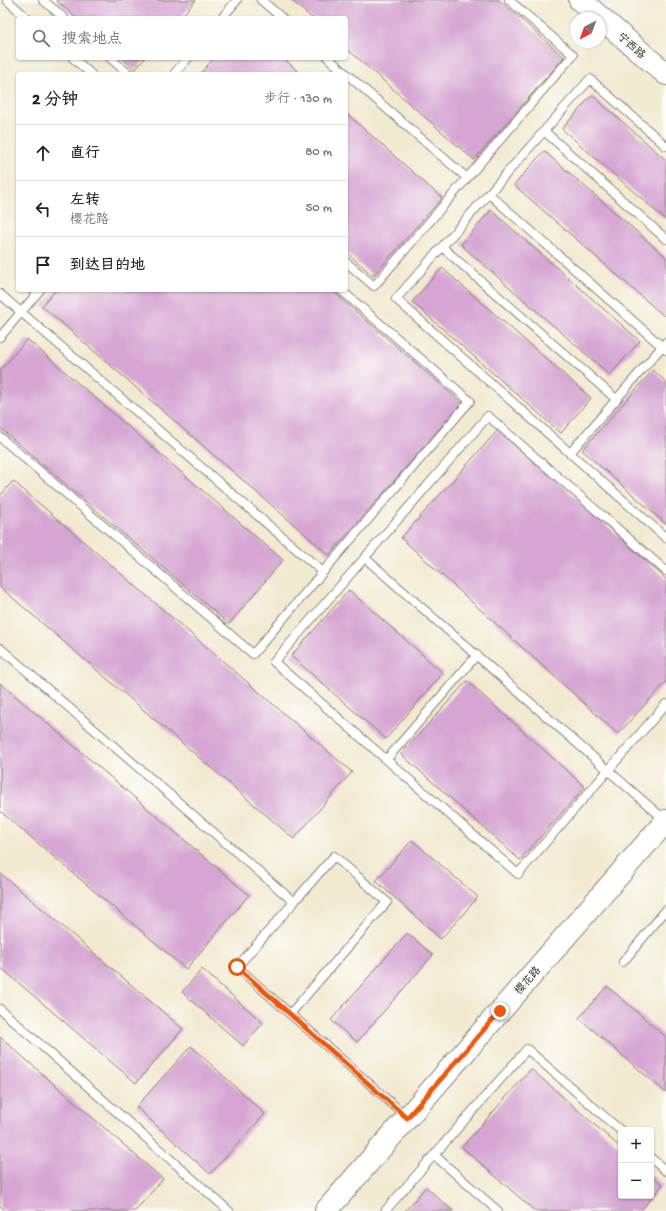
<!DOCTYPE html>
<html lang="zh">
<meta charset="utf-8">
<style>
:root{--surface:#fff;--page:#f6f6f6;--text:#222;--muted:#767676;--line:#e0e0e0}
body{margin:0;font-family:"Gochi Hand","LXGW WenKai TC",sans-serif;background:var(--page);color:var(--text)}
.controls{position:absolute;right:12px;bottom:12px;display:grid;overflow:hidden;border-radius:4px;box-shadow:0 1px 3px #0004}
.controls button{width:36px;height:36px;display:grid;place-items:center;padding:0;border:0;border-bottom:1px solid var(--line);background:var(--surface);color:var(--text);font:20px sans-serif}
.compass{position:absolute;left:570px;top:12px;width:36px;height:36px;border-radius:50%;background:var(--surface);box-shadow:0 1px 3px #0004;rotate:221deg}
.stop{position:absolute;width:12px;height:12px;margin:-9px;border:3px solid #ea580c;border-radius:50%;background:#fff}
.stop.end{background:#ea580c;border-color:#fff;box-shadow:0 1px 4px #0008}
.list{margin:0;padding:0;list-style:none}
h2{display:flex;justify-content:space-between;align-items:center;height:52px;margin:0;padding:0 16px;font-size:17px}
h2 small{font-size:13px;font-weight:400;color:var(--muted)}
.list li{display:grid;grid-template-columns:26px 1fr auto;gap:12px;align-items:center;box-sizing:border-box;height:56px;padding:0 16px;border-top:1px solid var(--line)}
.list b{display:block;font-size:15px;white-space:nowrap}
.list p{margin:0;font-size:13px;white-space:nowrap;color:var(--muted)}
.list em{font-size:13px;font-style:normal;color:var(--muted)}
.icon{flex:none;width:22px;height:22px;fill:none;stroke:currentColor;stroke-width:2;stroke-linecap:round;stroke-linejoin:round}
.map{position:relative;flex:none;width:666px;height:1211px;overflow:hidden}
.search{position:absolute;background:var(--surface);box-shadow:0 1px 3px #0004;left:16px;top:16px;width:332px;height:44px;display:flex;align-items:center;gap:10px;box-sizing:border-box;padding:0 14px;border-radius:4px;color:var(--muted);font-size:15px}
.panel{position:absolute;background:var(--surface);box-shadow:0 1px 3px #0004;left:16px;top:72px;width:332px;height:220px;border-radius:4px}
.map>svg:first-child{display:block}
.building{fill:#d6a5d3}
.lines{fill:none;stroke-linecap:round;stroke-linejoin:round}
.lane-casing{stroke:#878276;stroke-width:10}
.secondary-casing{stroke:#878276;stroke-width:24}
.lane{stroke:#fff;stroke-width:8}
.secondary{stroke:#fff;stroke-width:22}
.route{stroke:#ea580c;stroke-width:5}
.labels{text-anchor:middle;stroke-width:3;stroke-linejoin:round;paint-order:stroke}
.street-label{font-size:11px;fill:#1c1c1c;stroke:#fdfcf7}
</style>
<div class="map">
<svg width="666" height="1211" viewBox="0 0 666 1211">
<rect width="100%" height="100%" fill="#fdfcf7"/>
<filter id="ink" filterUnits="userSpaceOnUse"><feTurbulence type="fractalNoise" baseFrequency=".025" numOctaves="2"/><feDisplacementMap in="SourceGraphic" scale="8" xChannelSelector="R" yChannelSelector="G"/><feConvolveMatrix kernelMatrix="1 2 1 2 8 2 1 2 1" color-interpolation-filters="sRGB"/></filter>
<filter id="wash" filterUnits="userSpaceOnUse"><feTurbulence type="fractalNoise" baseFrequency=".012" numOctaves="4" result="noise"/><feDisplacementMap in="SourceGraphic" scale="16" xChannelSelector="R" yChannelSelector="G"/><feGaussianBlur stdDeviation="0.9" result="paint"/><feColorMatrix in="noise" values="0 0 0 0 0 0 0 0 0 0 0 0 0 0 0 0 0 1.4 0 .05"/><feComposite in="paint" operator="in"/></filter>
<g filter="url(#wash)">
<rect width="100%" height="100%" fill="#f2e9d1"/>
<g id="blocks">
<g class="building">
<path d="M56 0H196L180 18H76Z"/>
<path d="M291 0H499L564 57 474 160 346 48V18H312Z"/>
<path d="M122 58H145L135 70Z"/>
<path d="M214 58H283L301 74H200Z"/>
<path d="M592 95 666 160V220L562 129Z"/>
<path d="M346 113 442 198 373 276 346 252Z"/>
<path d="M544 151 666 257V314L664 316 514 185Z"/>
<path d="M491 210 640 341 610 375 461 245Z"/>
<path d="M442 268 591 398 561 433 412 302Z"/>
<path d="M56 290H331L462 403 329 555 42 306Z"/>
<path d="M27 339 283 560 229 624 0 428V371Z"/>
<path d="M653 370 666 382V524L582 450Z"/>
<path d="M499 429 666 579V682L618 734 401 538Z"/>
<path d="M13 481 352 772 294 839 0 587V496Z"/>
<path d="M349 590 443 673 386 739 291 656Z"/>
<path d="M467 681 585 787 520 860 401 754Z"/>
<path d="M0 683 249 895 186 969 0 811Z"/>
<path d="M412 840 478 897 441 939 376 881Z"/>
<path d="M0 873 183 1029 136 1083 0 967Z"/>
<path d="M407 933 433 955 357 1042 331 1020Z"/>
<path d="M202 969 263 1023 243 1046 182 992Z"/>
<path d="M607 986 666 1037V1093L579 1018Z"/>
<path d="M0 1037 163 1179 135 1211H6L0 1206Z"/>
<path d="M191 1046 265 1114 210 1174 136 1107Z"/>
<path d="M531 1069 621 1148V1196H651V1175L663 1185 640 1211H535L462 1147Z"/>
<path d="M426 1187 453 1211H405Z"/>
</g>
</g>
</g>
<g filter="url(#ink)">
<use href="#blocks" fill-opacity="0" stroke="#878276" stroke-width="1"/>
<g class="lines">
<g class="lane-casing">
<g id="lane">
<path d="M7 0 27 18"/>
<path d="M43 0 64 18"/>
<path d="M261 0 282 18"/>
<path d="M222 18 237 0"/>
<path d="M73 58 91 74"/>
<path d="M110 58 129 74"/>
<path d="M328 58 467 178"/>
<path d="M174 74 188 58"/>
<path d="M544 131 590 79 666 146"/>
<path d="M489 194 666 350"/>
<path d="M666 239 544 131 396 299 666 538"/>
<path d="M442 247 616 399"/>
<path d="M346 262 374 286 573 55 509 0"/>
<path d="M0 294 323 572 253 654 0 437"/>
<path d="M0 337 40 290"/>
<path d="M570 453 666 342"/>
<path d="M365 558 665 820"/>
<path d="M666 571 488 416 274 662 518 874 666 704"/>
<path d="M323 572 470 401 341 290"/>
<path d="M0 648 294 902 237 967 407 1117"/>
<path d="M386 760 477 655"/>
<path d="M623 962 666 910"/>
<path d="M0 1009 229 1211"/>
<path d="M290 1014 387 902 334 856 294 902"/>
<path d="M434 1155 498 1211"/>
<path d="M651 1158 666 1171"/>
<path d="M385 1211 527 1049 621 1131"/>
</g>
</g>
<g class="secondary-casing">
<g id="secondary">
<path d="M580 0 666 74"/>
<path d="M326 1211 666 821"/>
</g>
</g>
<use href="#lane" class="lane"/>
<use href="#secondary" class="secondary"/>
</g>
</g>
<g class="lines" filter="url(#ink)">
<path class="route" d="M237 967 407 1118 500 1011"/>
</g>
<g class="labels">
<g class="street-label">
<text transform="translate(632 45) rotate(41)" y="4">宁西路</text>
<text transform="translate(527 980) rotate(-49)" y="4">樱花路</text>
</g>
</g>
</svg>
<div class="controls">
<button>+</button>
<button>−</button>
</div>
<svg class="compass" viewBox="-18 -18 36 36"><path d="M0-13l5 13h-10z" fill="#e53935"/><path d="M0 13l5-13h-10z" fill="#767676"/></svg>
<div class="stop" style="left:237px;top:967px"></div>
<div class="stop end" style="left:500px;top:1011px"></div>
<div class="search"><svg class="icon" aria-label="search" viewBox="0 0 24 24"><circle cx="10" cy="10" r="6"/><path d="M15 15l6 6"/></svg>搜索地点</div>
<section class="panel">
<h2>2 分钟<small>步行 · 130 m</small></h2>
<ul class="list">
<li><svg class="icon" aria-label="ahead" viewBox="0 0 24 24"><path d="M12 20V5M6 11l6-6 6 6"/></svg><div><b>直行</b></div><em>80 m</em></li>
<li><svg class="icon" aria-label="left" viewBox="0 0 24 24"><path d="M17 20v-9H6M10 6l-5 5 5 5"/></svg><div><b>左转</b><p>樱花路</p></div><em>50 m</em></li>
<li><svg class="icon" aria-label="arrive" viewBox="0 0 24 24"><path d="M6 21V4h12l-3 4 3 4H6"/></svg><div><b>到达目的地</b></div></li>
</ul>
</section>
</div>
